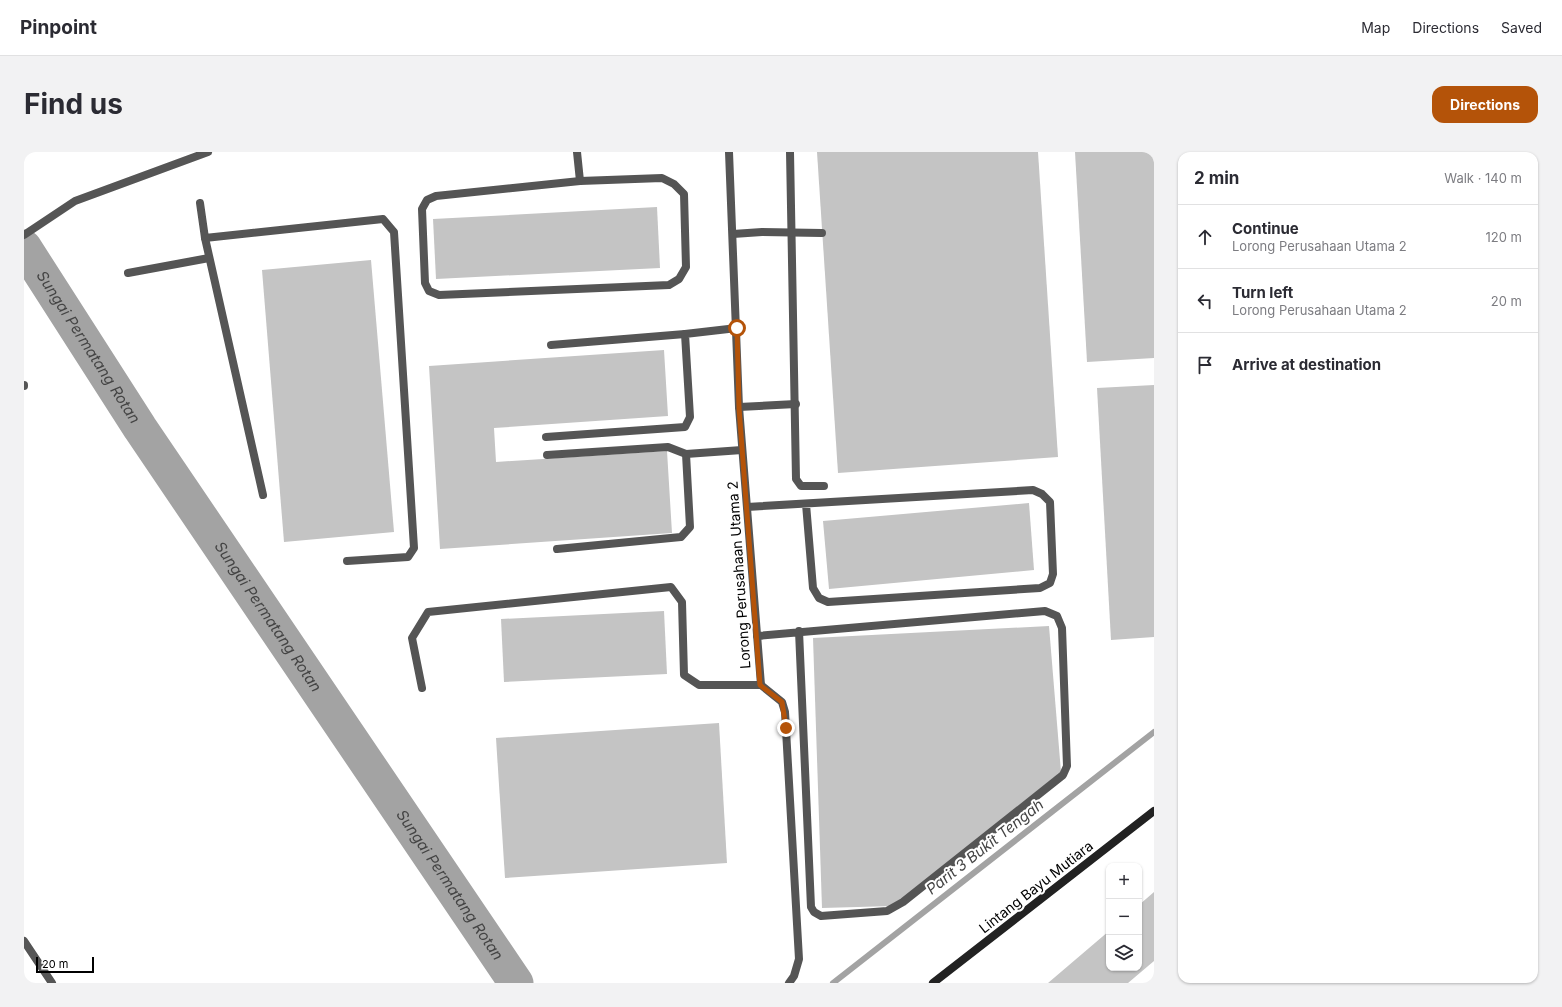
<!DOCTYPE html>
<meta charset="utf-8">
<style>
:root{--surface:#fff;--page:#f2f2f3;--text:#2b2b33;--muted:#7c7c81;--line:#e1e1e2;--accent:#b45309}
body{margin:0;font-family:Inter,sans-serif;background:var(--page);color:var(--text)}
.controls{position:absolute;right:12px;bottom:12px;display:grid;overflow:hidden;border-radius:8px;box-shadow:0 1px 3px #0004}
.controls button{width:36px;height:36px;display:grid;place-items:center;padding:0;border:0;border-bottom:1px solid var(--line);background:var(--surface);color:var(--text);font:20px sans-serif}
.scale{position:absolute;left:12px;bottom:10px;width:58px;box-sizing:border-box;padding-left:4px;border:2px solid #000;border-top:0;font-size:11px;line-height:14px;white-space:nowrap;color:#000;-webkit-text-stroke:3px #fff;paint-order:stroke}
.stop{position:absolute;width:12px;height:12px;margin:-9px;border:3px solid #b45309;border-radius:50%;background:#fff}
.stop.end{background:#b45309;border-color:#fff;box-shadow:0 1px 4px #0008}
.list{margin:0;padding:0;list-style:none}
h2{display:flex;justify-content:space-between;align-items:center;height:52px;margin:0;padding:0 16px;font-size:17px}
h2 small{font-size:13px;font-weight:400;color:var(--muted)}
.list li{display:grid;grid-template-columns:26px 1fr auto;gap:12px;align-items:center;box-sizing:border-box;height:64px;padding:0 16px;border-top:1px solid var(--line)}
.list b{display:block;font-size:15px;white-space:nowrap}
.list p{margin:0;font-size:13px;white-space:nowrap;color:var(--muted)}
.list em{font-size:13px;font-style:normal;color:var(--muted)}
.icon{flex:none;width:22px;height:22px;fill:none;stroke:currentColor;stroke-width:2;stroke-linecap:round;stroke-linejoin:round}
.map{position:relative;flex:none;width:1130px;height:831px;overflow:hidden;border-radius:12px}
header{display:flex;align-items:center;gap:24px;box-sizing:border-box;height:56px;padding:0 20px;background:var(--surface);border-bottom:1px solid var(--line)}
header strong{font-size:19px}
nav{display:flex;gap:22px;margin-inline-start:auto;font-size:14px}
.intro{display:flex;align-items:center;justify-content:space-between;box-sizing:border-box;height:96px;padding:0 24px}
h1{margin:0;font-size:28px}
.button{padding:10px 18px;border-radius:12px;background:var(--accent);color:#fff;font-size:14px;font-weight:700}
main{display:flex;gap:24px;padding:0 24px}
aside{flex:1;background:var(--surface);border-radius:12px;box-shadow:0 1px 3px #0004}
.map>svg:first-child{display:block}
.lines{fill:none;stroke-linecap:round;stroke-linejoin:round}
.stream{stroke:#a3a3a3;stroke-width:6}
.river{stroke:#a3a3a3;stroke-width:35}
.building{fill:#c4c4c4}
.lane{stroke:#555;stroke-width:8}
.street{stroke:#555;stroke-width:8}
.secondary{stroke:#222;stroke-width:8}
.route{stroke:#b45309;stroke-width:5}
.labels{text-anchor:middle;stroke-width:4;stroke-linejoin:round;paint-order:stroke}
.street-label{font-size:14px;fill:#000;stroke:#fff}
.water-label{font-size:15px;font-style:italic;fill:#444;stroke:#fff}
</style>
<header>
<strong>Pinpoint</strong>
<nav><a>Map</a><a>Directions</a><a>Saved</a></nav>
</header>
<div class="intro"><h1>Find us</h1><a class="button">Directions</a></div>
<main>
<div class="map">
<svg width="1130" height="831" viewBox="0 0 1130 831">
<rect width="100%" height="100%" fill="#fff"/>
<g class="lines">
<path class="stream" d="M809 831 1130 580"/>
<path class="river" id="s1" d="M0 95 116 276 492 831"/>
</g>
<g class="building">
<path d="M793 0H1014L1034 305 814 321Z"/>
<path d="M1051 0H1130V206L1063 210Z"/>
<path d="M633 55 636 116 412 127 409 67Z"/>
<path d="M347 108 370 380 260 390 238 118Z"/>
<path d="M640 198 644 264 470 276 472 310 643 299 648 381 416 397 405 214Z"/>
<path d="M1130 233V485L1087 488 1073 236Z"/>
<path d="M1005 351 1010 418 805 437 799 369Z"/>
<path d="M640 459 643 522 480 530 477 467Z"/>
<path d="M1025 474 1037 620 869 754 798 756 789 486Z"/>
<path d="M695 571 703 711 481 726 472 586Z"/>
<path d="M1130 740V809L1104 831H1024L1085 779V816H1115V753Z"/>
</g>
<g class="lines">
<g class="lane">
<path d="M553 0 556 29"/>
<path d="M766 0 772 327 777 334H800"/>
<path d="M638 26 650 32 660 42 662 115 655 127 645 133 415 143 405 139 401 131 398 57 403 48 412 44 556 29Z"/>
<path d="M176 51 181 86 359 67 370 80 390 396 384 405 323 409"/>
<path d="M709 82 738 80 798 81"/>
<path d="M181 86 239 343"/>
<path d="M104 121 185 106"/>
<path d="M527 193 661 182"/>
<path d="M0 233V234"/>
<path d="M715 255 772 252"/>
<path d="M522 285 661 275 666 265 661 182 713 176"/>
<path d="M523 303 644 295 662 302"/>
<path d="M723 355 1009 338 1018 342 1026 350 1029 422 1026 431 1016 436 804 450 795 446 789 436 782 352"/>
<path d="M533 397 657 385 666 375 662 302 718 298"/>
<path d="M733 484 1021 459 1033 464 1038 476 1043 614 1039 623 879 750 863 759 797 764 790 760 787 755 775 479"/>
<path d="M398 536 388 486 404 460 647 435 658 450 660 523 675 533H737"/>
<path d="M0 789 28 831"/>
</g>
<g class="street">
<path d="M705 0 715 255 737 533 758 550 761 560 775 807 770 824 765 831"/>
<path d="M0 83 51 49 184 0"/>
</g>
<path class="secondary" d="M909 831 1130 659"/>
</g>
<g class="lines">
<path class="route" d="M713 176 715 256 736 533 758 550 762 576"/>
</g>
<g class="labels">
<g class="street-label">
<text transform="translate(715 423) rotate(-94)" y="5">Lorong Perusahaan Utama 2</text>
<text transform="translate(1012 735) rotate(-38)" y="5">Lintang Bayu Mutiara</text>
</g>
<g class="water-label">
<text dy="5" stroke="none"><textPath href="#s1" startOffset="119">Sungai Permatang Rotan</textPath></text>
<text dy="5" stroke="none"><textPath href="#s1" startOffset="443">Sungai Permatang Rotan</textPath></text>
<text transform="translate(961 695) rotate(-38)" y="5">Parit 3 Bukit Tengah</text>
<text dy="5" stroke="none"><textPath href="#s1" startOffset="767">Sungai Permatang Rotan</textPath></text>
</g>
</g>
</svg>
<div class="controls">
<button>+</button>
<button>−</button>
<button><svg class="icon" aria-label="layers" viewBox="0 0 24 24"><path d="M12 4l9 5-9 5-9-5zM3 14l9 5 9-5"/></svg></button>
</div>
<div class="scale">20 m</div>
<div class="stop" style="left:713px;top:176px"></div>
<div class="stop end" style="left:762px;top:576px"></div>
</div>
<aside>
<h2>2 min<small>Walk · 140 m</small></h2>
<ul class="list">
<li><svg class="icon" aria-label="ahead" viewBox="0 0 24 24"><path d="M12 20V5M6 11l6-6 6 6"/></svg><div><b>Continue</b><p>Lorong Perusahaan Utama 2</p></div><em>120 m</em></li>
<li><svg class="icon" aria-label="left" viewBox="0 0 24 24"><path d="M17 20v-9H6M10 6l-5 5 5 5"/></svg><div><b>Turn left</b><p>Lorong Perusahaan Utama 2</p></div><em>20 m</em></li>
<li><svg class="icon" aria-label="arrive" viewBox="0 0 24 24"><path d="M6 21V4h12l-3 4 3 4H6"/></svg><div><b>Arrive at destination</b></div></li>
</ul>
</aside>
</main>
